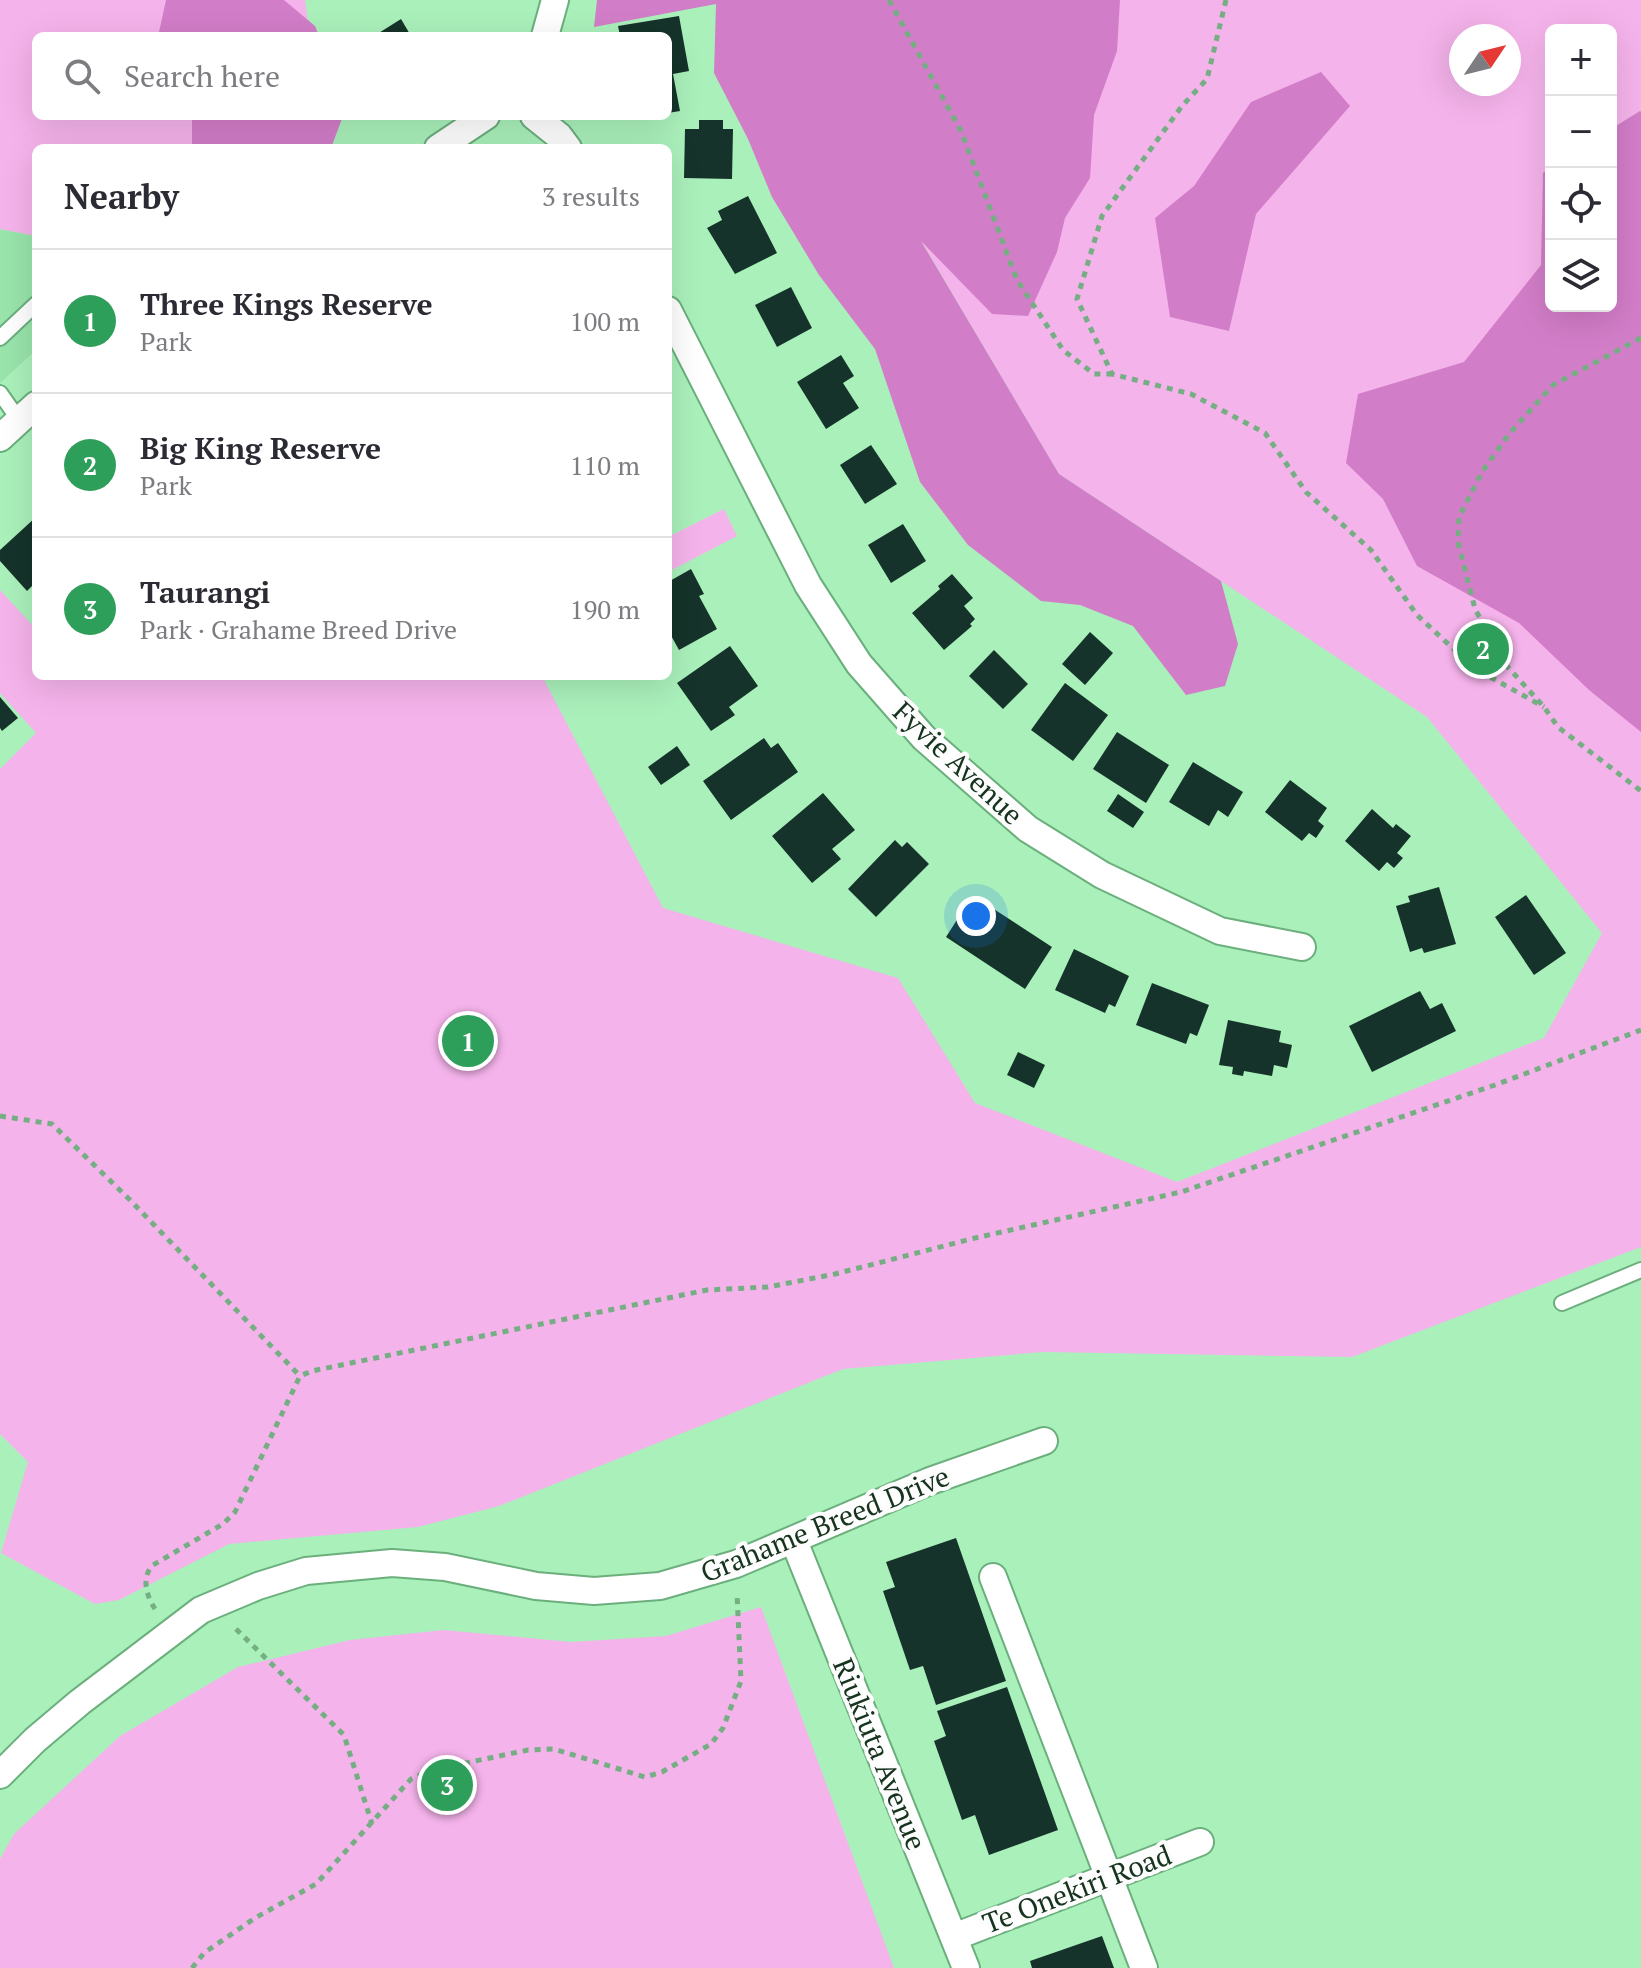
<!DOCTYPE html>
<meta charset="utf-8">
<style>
:root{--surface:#fff;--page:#f2f2f3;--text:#2b2b33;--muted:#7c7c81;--line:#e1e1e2;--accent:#8f2386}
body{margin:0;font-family:"PT Serif",serif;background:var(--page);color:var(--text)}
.controls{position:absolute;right:24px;top:24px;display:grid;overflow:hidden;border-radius:12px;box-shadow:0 8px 32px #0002}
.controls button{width:72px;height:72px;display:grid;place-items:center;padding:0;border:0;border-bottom:2px solid var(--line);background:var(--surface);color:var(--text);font:40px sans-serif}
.compass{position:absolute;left:1449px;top:24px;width:72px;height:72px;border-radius:50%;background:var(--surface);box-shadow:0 8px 32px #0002;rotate:55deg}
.you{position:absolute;left:976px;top:916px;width:28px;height:28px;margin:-20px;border:6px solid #fff;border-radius:50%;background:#1a73e8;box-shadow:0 0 0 12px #1a73e833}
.badge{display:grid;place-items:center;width:52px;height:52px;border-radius:50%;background:var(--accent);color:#fff;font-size:26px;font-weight:700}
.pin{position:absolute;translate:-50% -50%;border:4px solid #fff;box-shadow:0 2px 8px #0006}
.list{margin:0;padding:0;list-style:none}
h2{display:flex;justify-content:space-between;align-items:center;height:104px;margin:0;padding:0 32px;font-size:34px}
h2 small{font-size:26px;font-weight:400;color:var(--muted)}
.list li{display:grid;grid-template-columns:52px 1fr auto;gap:24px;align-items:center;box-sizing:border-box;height:144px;padding:0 32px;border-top:2px solid var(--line)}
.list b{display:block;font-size:30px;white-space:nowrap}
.list p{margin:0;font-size:26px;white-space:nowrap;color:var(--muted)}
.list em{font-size:26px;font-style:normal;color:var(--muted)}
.icon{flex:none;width:44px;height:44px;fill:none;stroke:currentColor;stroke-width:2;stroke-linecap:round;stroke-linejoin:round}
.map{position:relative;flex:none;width:1641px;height:1968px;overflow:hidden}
.search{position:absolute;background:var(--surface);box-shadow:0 8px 32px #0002;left:32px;top:32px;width:640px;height:88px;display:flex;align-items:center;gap:20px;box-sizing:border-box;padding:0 28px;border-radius:12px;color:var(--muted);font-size:30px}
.panel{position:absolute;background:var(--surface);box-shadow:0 8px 32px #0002;left:32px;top:144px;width:640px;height:536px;border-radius:12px}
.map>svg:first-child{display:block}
.built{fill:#98e4ab}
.green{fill:#f5b3eb;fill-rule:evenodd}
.forest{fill:#d27dc8}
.building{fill:#15332a}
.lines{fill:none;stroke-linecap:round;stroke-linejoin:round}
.lane-casing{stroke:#6baf7d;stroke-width:18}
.street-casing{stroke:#6baf7d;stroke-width:30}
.path{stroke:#76ae84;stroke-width:5;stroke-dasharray:6 6;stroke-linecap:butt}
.lane{stroke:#fff;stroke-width:14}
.street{stroke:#fff;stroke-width:26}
.labels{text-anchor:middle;stroke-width:8;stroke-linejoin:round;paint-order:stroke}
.street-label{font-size:28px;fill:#16331e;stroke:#fdfdfd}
</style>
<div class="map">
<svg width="1641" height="1968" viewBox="0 0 1641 1968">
<rect width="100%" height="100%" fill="#aaf0bb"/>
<path class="built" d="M0 229 36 236V350L0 383Z"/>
<g class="green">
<path d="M0 0H305L310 36H36V116H323L329 148H36V236L0 229Z"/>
<path d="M856 0H1641V1247L1352 1357 1043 1352 843 1369 499 1506 418 1527 229 1544 119 1600 95 1604 1 1553 28 1462 0 1434V769L36 733 0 693V590L36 629V676H542L663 908 898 978 975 1103 1177 1182 1544 1038 1602 933 1427 717 1059 474 919 237ZM1551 30H1611V306H1551ZM1461 36H1509V84H1461Z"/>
<path d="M724 509 737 536 668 572V537Z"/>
<path d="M761 1607 894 1968H0V1859L14 1834 120 1736 238 1667 350 1640 444 1630 571 1642 666 1636Z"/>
</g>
<g class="forest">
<path d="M166 0H284L315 26 319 36H162L159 32Z"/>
<path d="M597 0H1120L1117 51 1094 115 1090 178 1065 218 1057 252 1028 316 992 314 921 241 1059 474 1221 581 1238 644 1225 686 1186 695 1133 626 1080 605 1041 601 968 545 920 482 875 349 819 275 772 197 748 139 714 73 716 4 594 27Z"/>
<path d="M1321 72 1350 106 1256 214 1229 331 1170 317 1155 218 1194 186 1251 102Z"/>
<path d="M1640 111 1641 112V732L1589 690 1519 623 1417 566 1383 499 1346 463 1358 394 1464 362 1541 265 1543 173 1551 167V306H1611V129Z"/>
<path d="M192 116H343L331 148H192Z"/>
</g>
<g class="building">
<path d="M679 16 689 71 673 74 680 111 668 113V36H620L618 26Z"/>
<path d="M401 19 411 36H374Z"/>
<path d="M699 120H723V129H733L732 179 684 178 685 129H699Z"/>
<path d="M748 196 777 253 735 274 707 228 722 220 718 211Z"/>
<path d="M791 287 812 328 777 347 755 305Z"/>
<path d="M841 355 854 376 843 383 859 408 826 429 797 382Z"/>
<path d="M871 445 897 484 865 504 840 465Z"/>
<path d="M36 517V582L27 591 0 561V550Z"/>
<path d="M903 524 926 561 891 583 868 545Z"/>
<path d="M691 569 704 594 699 596 717 629 679 650 668 630V582Z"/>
<path d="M952 574 973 598 964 606 975 619 970 624 972 626 944 650 912 613 940 589 938 586Z"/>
<path d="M1090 632 1113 653 1085 685 1062 664Z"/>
<path d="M730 646 758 686 729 707 735 715 711 731 677 683Z"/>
<path d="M994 650 1028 684 1003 709 969 676Z"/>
<path d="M1065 683 1108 715 1073 761 1031 730Z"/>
<path d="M0 697 18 718 2 731 0 728Z"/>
<path d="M1117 732 1169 765 1146 803 1093 769Z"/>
<path d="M764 738 771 748 778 743 798 772 731 820 703 781Z"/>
<path d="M677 746 690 765 661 785 648 767Z"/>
<path d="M1193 762 1243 792 1228 817 1218 810 1209 826 1169 802Z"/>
<path d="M1290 780 1327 808 1318 821 1324 826 1316 838 1309 833 1302 841 1265 812Z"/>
<path d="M823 793 855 830 832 849 841 859 812 883 772 836Z"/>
<path d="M1118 794 1144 812 1133 828 1107 811Z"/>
<path d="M1372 809 1393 828 1396 824 1411 836 1397 853 1403 858 1394 868 1387 862 1379 871 1345 841Z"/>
<path d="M895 840 902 847 907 842 929 864 876 917 848 889Z"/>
<path d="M1439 887 1456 944 1424 953 1422 948 1410 952 1396 906 1410 902 1408 896Z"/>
<path d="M1526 895 1566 953 1534 975 1495 917Z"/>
<path d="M983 902 1052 947 1025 989 946 937 962 912 972 919Z"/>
<path d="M1074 949 1129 976 1115 1007 1109 1004 1105 1013 1055 990Z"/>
<path d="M1152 983 1209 1005 1197 1036 1190 1033 1186 1044 1136 1025Z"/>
<path d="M1420 991 1430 1009 1442 1003 1456 1031 1372 1072 1349 1026Z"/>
<path d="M1228 1020 1281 1031 1279 1042 1292 1045 1287 1068 1274 1065 1272 1076 1244 1071 1243 1076 1232 1074 1233 1067 1219 1065Z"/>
<path d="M1018 1052 1045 1065 1034 1088 1007 1075Z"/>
<path d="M956 1538 1006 1681 936 1705 923 1666 910 1670 883 1591 895 1587 886 1562Z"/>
<path d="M1007 1687 1058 1830 989 1855 975 1815 962 1820 934 1741 946 1736 937 1711Z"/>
<path d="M1102 1936 1114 1968H1032L1030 1961Z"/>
</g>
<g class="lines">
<g class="lane-casing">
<g id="lane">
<path d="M0 338 36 304"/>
<path d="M0 393 19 420"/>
<path d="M1562 1303 1641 1270"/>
</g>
</g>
<g class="street-casing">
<g id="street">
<path d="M545 36 555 0"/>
<path d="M534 116 559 136 568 148"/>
<path d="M438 148 486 116"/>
<path d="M668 310 808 585 859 664 924 738 1028 829 1102 875 1220 931 1302 947"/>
<path d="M0 438 36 405"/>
<path d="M794 1541 966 1968"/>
<path d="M993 1577 1144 1968"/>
<path d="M0 1775 35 1740 80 1702 201 1610 258 1586 306 1571 392 1563 445 1567 536 1586 594 1591 660 1586 736 1564 930 1481 1044 1441"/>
<path d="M954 1937 1200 1842"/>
</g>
</g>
<g class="path">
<path d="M889 0 961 131 1017 280 1063 350 1094 374H1112"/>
<path d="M1226 0 1207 79 1182 106 1102 216 1077 299 1112 374 1191 394 1265 433 1306 492 1371 550 1417 615 1474 668 1544 707"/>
<path d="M1641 338 1553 385 1509 434 1482 472 1459 517 1458 542 1475 609 1506 665 1544 707 1558 727 1641 791"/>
<path d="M0 1116 52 1124 129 1199 300 1376"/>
<path d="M155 1609C146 1595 141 1577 153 1565L223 1524 235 1512 300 1376 312 1371 707 1290 768 1287 835 1274 975 1238 1181 1192 1495 1085 1641 1030"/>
<path d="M236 1629 344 1735 372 1824"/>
<path d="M192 1968 204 1953 255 1918 316 1884 411 1779 432 1770 528 1750 554 1749 645 1777 662 1772 711 1744 723 1728 741 1681 737 1593"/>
</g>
<use href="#lane" class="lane"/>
<use href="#street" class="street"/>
</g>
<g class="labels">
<g class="street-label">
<text transform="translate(958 763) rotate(43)" y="10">Fyvie Avenue</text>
<text transform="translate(825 1524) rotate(-22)" y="10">Grahame Breed Drive</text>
<text transform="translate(880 1754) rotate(68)" y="10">Riukiuta Avenue</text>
<text transform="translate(1077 1889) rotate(-21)" y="10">Te Onekiri Road</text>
</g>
</g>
</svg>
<div class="controls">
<button>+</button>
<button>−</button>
<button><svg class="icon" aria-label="locate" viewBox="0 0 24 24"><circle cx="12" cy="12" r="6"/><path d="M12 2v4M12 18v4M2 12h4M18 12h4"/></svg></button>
<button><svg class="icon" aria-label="layers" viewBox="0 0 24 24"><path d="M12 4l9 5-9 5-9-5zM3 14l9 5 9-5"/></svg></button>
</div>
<svg class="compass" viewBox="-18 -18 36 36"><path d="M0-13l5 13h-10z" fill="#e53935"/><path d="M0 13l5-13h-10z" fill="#7c7c81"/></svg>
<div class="you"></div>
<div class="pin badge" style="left:468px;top:1041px;background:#2e9e5b">1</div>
<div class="pin badge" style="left:1483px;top:649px;background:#2e9e5b">2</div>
<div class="pin badge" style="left:447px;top:1785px;background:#2e9e5b">3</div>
<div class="search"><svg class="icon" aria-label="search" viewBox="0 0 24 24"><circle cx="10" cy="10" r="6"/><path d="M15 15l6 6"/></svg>Search here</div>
<section class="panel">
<h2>Nearby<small>3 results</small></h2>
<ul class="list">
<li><span class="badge" style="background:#2e9e5b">1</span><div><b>Three Kings Reserve</b><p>Park</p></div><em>100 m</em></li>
<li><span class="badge" style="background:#2e9e5b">2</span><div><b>Big King Reserve</b><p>Park</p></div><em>110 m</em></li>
<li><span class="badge" style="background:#2e9e5b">3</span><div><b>Taurangi</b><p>Park · Grahame Breed Drive</p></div><em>190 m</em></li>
</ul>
</section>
</div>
